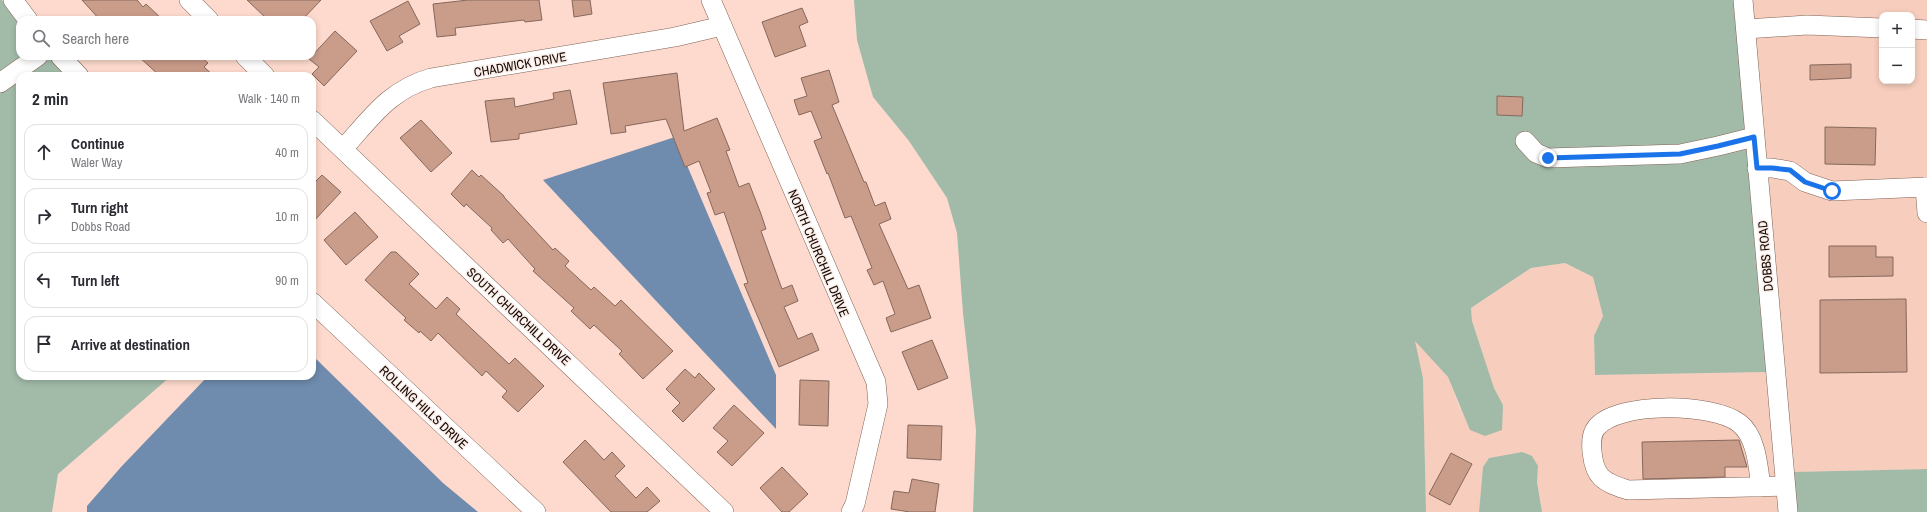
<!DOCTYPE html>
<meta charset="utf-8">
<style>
:root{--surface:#fff;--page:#f2f2f3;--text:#2b2b33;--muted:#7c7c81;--line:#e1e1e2}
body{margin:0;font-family:"Archivo Narrow",sans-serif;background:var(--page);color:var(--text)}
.controls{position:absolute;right:12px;top:12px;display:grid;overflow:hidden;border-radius:8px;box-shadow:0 2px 6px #0003}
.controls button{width:36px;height:36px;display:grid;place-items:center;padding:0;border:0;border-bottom:1px solid var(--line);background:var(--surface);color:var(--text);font:20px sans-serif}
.stop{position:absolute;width:12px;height:12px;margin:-9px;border:3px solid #1a73e8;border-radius:50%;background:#fff}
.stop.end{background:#1a73e8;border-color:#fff;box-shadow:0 1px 4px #0008}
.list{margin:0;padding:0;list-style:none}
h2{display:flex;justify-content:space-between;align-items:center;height:52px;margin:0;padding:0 16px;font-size:17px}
h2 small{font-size:13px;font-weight:400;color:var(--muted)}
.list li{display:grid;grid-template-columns:26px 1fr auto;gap:12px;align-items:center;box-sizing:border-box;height:56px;margin:0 8px 8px;padding:0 8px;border:1px solid var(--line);border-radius:12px}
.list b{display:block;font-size:15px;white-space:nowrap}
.list p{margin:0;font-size:13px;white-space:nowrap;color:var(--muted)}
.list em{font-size:13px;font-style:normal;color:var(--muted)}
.icon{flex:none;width:22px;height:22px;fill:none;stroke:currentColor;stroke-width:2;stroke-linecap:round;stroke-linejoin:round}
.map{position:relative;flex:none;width:1927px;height:512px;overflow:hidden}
.search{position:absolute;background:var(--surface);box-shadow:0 2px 6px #0003;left:16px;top:16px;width:300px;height:44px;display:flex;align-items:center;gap:10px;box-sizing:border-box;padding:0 14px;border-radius:12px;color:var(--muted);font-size:15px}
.panel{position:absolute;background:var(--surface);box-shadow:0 2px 6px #0003;left:16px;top:72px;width:300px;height:308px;border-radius:12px}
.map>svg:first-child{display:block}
.built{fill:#f7cebd;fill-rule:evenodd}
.green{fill:#a2bba9}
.water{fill:#6f8bad}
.building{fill:#ca9c8a;stroke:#86685c}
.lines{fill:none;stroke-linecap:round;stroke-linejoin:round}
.minor-casing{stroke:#806256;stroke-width:20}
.minor{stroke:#fff;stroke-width:19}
.route{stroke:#1a73e8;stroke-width:5}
.labels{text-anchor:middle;stroke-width:3;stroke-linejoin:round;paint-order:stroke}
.street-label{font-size:13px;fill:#140905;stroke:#fbede7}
</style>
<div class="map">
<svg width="1927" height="512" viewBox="0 0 1927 512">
<rect width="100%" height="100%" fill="#fddacd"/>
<g class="built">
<path d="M1750 0H1927V469L1792 472ZM1882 15H1912V81H1882Z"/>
<path d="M1565 263 1593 277 1603 316 1594 336 1595 375 1768 372 1780 512H1542L1537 482 1538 466 1522 452 1489 458 1483 467 1479 512H1426L1423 378 1415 340 1448 377 1460 409 1503 405 1494 388 1472 321 1471 308 1531 268Z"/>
</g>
<g class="green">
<path d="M0 0H2L20 23V56H47L68 76H20V376H171L58 474 52 512H0Z"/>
<path d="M854 0H1735L1768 372 1595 375 1594 336 1603 316 1593 277 1565 263 1531 268 1471 308 1472 321 1494 388 1503 405 1502 430 1485 436 1470 430 1448 377 1415 341 1423 378 1426 512H973L976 430 963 313 957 233 947 198 909 141 873 97 857 40Z"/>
<path d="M1522 452 1532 456 1538 466 1537 482 1542 512H1479L1483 467 1489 458Z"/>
<path d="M1927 469V512H1795L1792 472Z"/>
</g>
<g class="water">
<path d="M675 137 776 375V429L543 180Z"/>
<path d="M312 355 443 483 478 512H87V506L121 467 208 376H312Z"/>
</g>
<g class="building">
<path d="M82 0H137L143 7 146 4 163 20H100Z"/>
<path d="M247 0H321L302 20H268Z"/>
<path d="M468 0H539L542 20 525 22 524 20 455 28 456 35 437 37 433 4Z"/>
<path d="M572 0H590L592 14 574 17Z"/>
<path d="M408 1 420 24 399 36 403 42 387 51 370 21Z"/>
<path d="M802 8 808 22 799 26 806 46 775 57 762 22Z"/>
<path d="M335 31 357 51 324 86 312 74 319 67 309 59Z"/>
<path d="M138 56H200L208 63 204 67 214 76H160Z"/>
<path d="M1851 64V78L1810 80V65Z"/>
<path d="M829 70 839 102 832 105 864 182H866L875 206 885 202 891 219 879 224 908 289 919 285 931 318 891 332 886 318 895 314 883 281 874 285 867 270 872 268 851 216 845 218 828 173 827 174 814 141 822 138 811 111 799 115 794 100 807 96 801 78Z"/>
<path d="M677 73 684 131 717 118 730 150 726 151 739 187 749 183 761 214 766 229 761 231 782 289 792 285 798 301 784 307 798 339 812 333 819 350 779 367 744 284 748 283 724 212 715 215 707 193 711 192 699 161 685 167 666 119 625 126 626 132 611 134 603 83Z"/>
<path d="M570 90 577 124 519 134V139L491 142 485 101 514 98 515 107 554 99 553 93Z"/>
<path d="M1497 96 1523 97 1522 116 1497 115Z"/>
<path d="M421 120 452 153 431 172 400 138Z"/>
<path d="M1825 127 1876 128 1875 165 1825 164Z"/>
<path d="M472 170 479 177 481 175 504 196V197L553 250 555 248 569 261 565 266 591 290 594 287 615 306 621 300 673 351 643 379 619 354 622 351 594 325 590 329 571 311 574 308 533 271 535 269 508 239 503 243 491 230 492 228 466 204 464 207 451 194Z"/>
<path d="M322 175 341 192 312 223V185Z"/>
<path d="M355 212 378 237 346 265 324 240Z"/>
<path d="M1829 246H1876V257H1893V276L1829 277Z"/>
<path d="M391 252H396L419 274 409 284 436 309 447 297 460 309 456 314 509 364 515 358 544 386 518 412 502 397 507 391 486 371 482 376 438 333 431 341 420 331 419 333 404 320 406 318 365 280Z"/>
<path d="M1906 299 1907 372 1820 373V300Z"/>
<path d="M932 340 948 378 918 390 902 352Z"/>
<path d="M685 369 695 378 699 373 715 389 683 422 672 411 680 403 666 389Z"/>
<path d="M800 380 829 381 828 426 799 425Z"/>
<path d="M734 405 764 433 732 466 717 452 728 441 713 428Z"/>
<path d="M908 425 942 426 941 460 907 458Z"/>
<path d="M585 440 604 460 612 452 625 466 615 476 636 498 647 487 660 501 647 512H611L563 462Z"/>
<path d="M1739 440 1747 467H1725V477L1643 479 1642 442Z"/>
<path d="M1451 453 1472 464 1450 505 1429 494Z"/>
<path d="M782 467 808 494 789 512H782L760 488Z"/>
<path d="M912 479 939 484 935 512H910L891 509 894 491 909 493Z"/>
</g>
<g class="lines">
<g class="minor-casing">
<g id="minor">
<path d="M13 0 28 20"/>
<path d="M189 0 209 20"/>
<path d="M711 0 876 382 878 404 855 504 851 512"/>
<path d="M1743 0 1788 512"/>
<path d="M1746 29 1807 25 1882 28"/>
<path d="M1912 29 1927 30"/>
<path d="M60 56 79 76"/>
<path d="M245 56 265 76"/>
<path d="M0 83 38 56"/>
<path d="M312 120 724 512"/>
<path d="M1525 141 1536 153 1548 158 1680 154 1718 146 1754 137"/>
<path d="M343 149C371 118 389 90 431 78L675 37 722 26"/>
<path d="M1757 168H1772L1790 171 1805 182 1832 191 1927 187"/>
<path d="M1925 187 1927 213"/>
<path d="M312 302 536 512"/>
<path d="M1761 487C1758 467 1757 437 1739 423 1713 403 1617 401 1596 428 1588 438 1592 468 1601 477 1608 484 1619 487 1628 490L1785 486"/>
</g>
</g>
<use href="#minor" class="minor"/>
</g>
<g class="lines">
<path class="route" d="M1548 158 1680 154 1718 146 1754 137 1757 168H1772L1790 170 1805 182 1832 191"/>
</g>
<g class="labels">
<g class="street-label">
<text transform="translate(520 64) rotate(-10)" y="5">CHADWICK DRIVE</text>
<text transform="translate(819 253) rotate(67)" y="5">NORTH CHURCHILL DRIVE</text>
<text transform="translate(1765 256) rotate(-95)" y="5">DOBBS ROAD</text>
<text transform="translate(519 316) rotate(43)" y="5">SOUTH CHURCHILL DRIVE</text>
<text transform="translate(424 407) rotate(43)" y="5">ROLLING HILLS DRIVE</text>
</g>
</g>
</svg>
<div class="controls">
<button>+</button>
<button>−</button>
</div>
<div class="stop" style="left:1832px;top:191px"></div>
<div class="stop end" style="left:1548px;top:158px"></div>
<div class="search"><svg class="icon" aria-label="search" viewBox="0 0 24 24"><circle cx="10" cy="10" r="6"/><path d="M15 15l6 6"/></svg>Search here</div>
<section class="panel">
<h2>2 min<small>Walk · 140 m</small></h2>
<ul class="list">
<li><svg class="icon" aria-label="ahead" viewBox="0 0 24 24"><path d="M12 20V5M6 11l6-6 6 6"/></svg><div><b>Continue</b><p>Waler Way</p></div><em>40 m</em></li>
<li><svg class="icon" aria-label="right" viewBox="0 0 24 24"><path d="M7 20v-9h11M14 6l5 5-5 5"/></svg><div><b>Turn right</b><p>Dobbs Road</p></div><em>10 m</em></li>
<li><svg class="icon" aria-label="left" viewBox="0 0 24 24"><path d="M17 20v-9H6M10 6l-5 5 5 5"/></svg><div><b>Turn left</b></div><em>90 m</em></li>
<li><svg class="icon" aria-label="arrive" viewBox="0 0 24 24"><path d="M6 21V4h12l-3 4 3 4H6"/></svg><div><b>Arrive at destination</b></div></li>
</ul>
</section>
</div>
